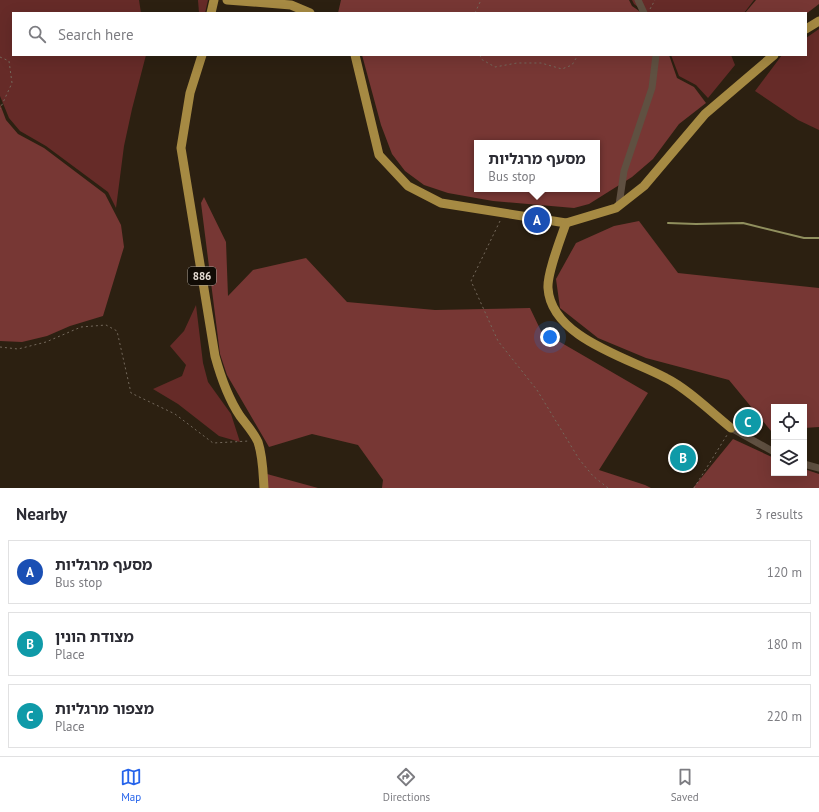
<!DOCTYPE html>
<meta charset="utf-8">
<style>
:root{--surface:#fff;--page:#f2f2f3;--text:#2b2b33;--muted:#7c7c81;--line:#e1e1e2;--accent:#2563eb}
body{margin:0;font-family:"PT Sans","Noto Sans Hebrew",sans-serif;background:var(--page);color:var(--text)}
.controls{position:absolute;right:12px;bottom:12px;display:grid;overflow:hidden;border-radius:0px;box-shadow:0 4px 16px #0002}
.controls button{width:36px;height:36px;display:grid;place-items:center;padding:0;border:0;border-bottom:1px solid var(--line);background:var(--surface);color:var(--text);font:20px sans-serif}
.you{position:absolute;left:550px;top:337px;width:14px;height:14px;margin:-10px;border:3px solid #fff;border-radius:50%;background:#1a73e8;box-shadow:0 0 0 6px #1a73e833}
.badge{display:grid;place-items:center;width:26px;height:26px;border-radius:50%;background:var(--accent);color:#fff;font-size:13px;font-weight:700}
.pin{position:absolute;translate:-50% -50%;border:2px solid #fff;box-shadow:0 1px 4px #0006}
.popup{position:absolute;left:474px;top:140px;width:126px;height:52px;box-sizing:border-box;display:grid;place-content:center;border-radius:0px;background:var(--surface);filter:drop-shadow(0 1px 3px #0005);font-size:13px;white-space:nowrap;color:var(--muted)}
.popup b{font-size:15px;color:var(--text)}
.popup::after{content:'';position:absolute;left:50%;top:100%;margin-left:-8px;border:8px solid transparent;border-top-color:var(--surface)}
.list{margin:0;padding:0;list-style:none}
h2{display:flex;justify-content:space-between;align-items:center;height:52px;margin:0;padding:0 16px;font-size:17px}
h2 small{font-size:13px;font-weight:400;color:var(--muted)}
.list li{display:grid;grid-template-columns:26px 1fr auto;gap:12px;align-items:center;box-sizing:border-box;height:64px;margin:0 8px 8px;padding:0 8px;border:1px solid var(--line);border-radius:0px}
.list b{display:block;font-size:15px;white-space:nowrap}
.list p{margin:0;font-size:13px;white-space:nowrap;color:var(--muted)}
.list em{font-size:13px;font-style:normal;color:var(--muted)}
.icon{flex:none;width:22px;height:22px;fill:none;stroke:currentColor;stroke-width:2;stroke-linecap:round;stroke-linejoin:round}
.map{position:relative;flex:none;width:819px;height:488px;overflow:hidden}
.search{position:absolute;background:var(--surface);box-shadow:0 4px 16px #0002;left:12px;right:12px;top:12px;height:44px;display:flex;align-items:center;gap:10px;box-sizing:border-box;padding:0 14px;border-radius:0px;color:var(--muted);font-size:15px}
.sheet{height:268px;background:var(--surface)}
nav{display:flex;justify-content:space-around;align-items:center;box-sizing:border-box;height:56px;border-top:1px solid var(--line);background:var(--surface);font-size:11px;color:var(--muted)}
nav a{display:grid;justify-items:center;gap:2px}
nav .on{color:var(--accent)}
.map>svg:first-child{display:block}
.green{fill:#662b28}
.forest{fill:#773734;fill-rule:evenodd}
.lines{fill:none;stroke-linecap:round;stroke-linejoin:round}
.stream{stroke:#908f5e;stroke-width:2}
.path{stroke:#74695c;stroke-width:1;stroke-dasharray:2 3;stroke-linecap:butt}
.minor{stroke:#5f5041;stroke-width:7}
.major{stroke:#a68a43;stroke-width:9}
.labels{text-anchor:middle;stroke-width:4;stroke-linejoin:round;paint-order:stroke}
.shield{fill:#100b05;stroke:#a79f97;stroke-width:1}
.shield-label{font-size:11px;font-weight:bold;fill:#e8dfd6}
</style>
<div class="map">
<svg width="819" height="488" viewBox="0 0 819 488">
<rect width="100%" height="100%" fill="#2c2011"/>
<g class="green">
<path d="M0 0H139L141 13H13V55H146L132 109 124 146 116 208 108 192 46 146 20 131 9 118 0 96Z"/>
<path d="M198 0H208L205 13H199Z"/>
<path d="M632 0H754L744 13H646L634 4Z"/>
<path d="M819 29V130L798 120 755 91 782 55H806V38Z"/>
<path d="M671 55H731L735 65 708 98 696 85 679 76Z"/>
<path d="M196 305 203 363 208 382 231 414 240 442 219 436 178 404 153 389 182 376 186 365 170 346 184 331Z"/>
</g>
<g class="forest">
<path d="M341 0H629L632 6 642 13H338Z"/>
<path d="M756 0H819V4L806 14 745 13Z"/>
<path d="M362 55H669L677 78 694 87 706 103 679 124 653 159 632 177 589 204 574 208 493 201 448 193 424 185 405 171 392 154 381 125ZM477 143H597V189H477Z"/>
<path d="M0 104 6 120 18 134 44 148 105 194 121 225 124 247 103 316 70 326 47 336 22 342 0 341Z"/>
<path d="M204 197 226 242 228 296 253 270 306 258 347 302 435 310 530 308 541 331 648 393 599 470 645 485 651 488H382L383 480 358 445 312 434 269 447 227 375 220 354 201 203Z"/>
<path d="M639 221 678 273 819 288V427L804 428V407H774V431H771L729 380 646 358 598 338 560 308 556 279 576 243 614 226Z"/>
<path d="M733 439 774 458V473H804V469L819 474V488H693Z"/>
<path d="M267 474 318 488H266Z"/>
</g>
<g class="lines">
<path class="stream" d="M668 223 696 224 743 223 804 238H819"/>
<g class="path">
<path d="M650 9 655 0"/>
<path d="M475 13 481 0"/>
<path d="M480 55 481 59 495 67 517 63H541L562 69 572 65 578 55"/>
<path d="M0 57 9 61 12 83 0 109"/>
<path d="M500 221 471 281 498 341 537 390 579 459 593 476 608 488"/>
<path d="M0 347 18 349 46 342 81 327 106 325 117 331 131 393 175 414 213 443 249 441"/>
<path d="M694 488 727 435"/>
</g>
<g class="minor">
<path d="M638 0 644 13"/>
<path d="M619 205 624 171 652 88 656 55"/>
<path d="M731 428 774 452"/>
<path d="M804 464 819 468"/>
</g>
<g class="major">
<path d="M227 0 291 5 310 13"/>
<path d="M211 13 214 0"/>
<path d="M806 29 819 21"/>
<path d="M202 55 190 93 181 148 215 356C221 378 228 398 240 416 246 424 254 433 258 442 263 457 263 472 264 488"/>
<path d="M355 55 379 155 408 186 441 203 566 223 616 208 644 186 705 114 774 55"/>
<path d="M566 223C561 238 547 273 548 288 551 338 629 358 666 378 688 389 711 412 731 428"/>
</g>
</g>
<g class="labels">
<rect class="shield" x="188" y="267" width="28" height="18" rx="3"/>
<g class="shield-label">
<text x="202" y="280">886</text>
</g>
</g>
</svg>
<div class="controls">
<button><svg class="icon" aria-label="locate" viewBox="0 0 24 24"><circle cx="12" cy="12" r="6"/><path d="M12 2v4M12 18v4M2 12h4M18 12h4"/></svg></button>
<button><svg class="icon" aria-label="layers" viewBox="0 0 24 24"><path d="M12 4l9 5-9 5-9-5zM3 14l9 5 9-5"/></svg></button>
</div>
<div class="you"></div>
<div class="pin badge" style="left:537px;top:220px;background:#1a4fb4">A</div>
<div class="popup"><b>מסעף מרגליות</b>Bus stop</div>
<div class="pin badge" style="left:683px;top:458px;background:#0f9aa8">B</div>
<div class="pin badge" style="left:748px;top:422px;background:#0f9aa8">C</div>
<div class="search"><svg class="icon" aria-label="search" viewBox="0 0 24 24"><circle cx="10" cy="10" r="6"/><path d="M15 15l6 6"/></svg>Search here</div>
</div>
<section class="sheet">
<h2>Nearby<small>3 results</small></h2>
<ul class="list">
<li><span class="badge" style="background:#1a4fb4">A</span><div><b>מסעף מרגליות</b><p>Bus stop</p></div><em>120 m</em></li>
<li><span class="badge" style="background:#0f9aa8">B</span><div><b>מצודת הונין</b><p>Place</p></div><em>180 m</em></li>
<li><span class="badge" style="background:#0f9aa8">C</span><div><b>מצפור מרגליות</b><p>Place</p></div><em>220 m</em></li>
</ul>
</section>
<nav>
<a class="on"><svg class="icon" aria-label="map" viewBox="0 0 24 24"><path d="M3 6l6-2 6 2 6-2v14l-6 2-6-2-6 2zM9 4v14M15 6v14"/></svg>Map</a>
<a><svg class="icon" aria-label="directions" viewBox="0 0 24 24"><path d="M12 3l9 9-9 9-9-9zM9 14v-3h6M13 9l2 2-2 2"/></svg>Directions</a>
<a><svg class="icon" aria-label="saved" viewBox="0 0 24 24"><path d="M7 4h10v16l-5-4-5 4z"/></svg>Saved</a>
</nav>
